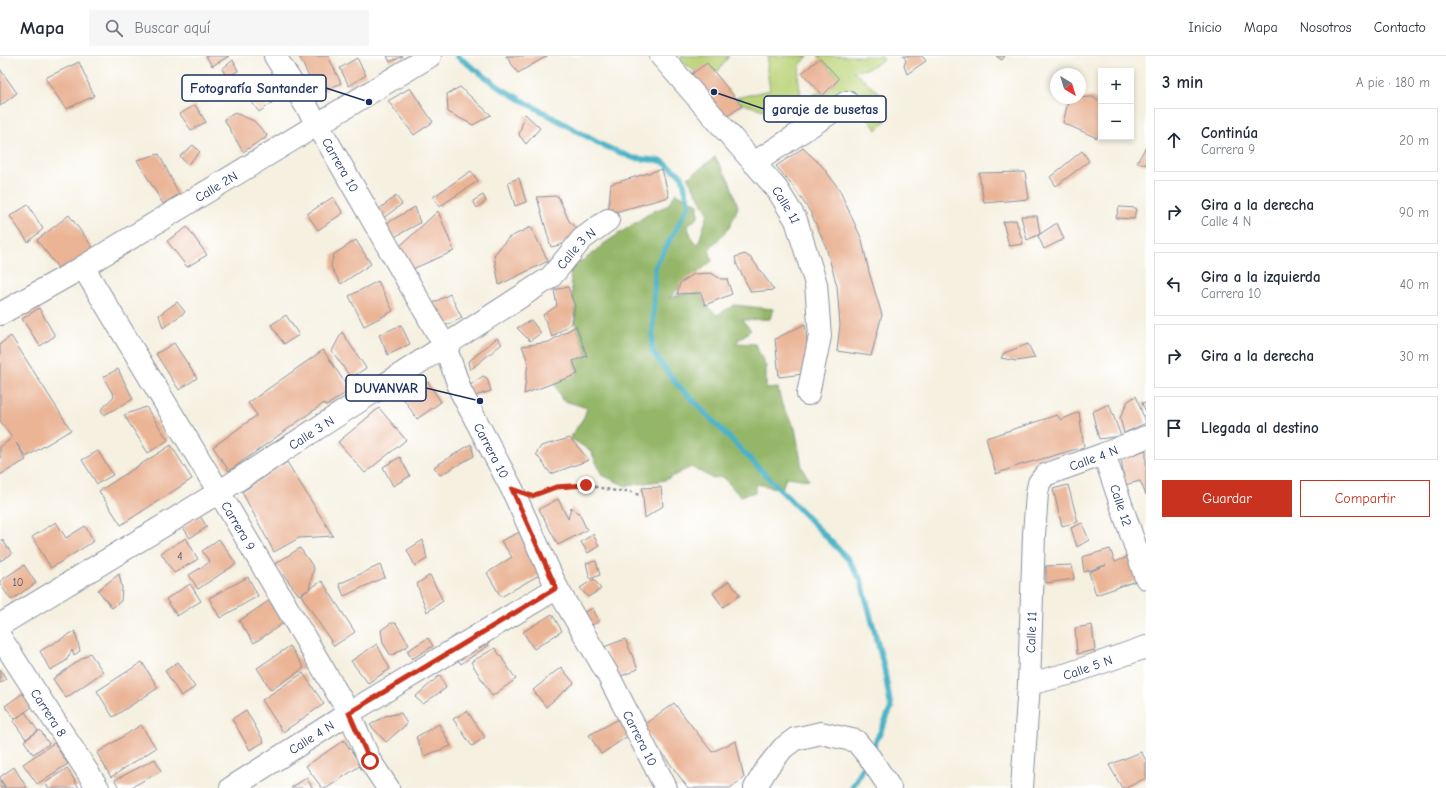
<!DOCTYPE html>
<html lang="es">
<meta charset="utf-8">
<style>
:root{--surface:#fff;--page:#f6f6f7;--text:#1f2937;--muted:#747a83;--line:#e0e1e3;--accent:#c8321e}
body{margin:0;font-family:"Comic Neue",sans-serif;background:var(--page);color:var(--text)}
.controls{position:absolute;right:12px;top:12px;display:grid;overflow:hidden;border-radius:0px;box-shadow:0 2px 6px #0003}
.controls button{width:36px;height:36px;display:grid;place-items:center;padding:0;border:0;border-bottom:1px solid var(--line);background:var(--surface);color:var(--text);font:20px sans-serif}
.compass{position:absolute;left:1050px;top:12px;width:36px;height:36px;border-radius:50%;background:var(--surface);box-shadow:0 2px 6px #0003;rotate:142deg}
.stop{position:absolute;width:12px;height:12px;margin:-9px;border:3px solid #c8321e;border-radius:50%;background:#fff}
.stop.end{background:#c8321e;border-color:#fff;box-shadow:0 1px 4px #0008}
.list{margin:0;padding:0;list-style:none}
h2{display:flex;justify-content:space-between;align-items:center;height:52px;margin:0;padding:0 16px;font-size:17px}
h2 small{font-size:13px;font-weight:400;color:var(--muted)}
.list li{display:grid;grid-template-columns:26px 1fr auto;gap:12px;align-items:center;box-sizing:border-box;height:64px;margin:0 8px 8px;padding:0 8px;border:1px solid var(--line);border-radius:0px}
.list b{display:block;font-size:15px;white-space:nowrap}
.list p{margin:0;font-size:13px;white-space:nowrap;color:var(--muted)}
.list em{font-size:13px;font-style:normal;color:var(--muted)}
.actions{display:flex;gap:8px;padding:12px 16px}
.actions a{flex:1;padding:9px 0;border:1px solid var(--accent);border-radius:0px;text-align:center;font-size:14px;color:var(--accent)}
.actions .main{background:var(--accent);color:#fff}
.icon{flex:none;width:22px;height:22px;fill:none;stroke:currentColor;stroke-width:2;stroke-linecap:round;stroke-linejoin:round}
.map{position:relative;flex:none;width:1146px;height:732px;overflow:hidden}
header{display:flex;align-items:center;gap:24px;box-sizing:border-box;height:56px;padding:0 20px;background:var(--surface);border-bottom:1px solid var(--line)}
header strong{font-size:19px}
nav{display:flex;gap:22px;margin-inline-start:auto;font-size:14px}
.search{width:280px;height:36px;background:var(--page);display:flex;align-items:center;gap:10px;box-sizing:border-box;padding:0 14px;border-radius:0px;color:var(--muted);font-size:15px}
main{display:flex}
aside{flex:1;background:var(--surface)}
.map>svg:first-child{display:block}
.green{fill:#bbd478;stroke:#6b826b}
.forest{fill:#94b668;stroke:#587263}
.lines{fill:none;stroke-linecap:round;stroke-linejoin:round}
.stream{stroke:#48b2c6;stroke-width:5.5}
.building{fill:#eab495}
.minor-casing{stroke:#88909f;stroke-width:24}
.path{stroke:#88909f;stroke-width:2.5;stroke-dasharray:3 3;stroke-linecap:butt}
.minor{stroke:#fff;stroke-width:22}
.route{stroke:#c8321e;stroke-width:5}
.labels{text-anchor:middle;stroke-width:4;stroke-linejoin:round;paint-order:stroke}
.number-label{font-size:11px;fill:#4f506c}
.street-label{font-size:13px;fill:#1b2f5e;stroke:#fff}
.leader{fill:none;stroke:#1b2f5e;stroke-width:1.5}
.callout-dot{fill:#1b2f5e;stroke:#fff;stroke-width:1.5}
.callout{fill:#fff;stroke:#1b2f5e;stroke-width:1.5}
.callout-label{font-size:14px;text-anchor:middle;font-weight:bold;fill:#1b2f5e}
</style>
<header>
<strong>Mapa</strong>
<div class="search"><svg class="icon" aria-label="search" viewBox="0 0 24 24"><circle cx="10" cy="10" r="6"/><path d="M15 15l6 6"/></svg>Buscar aquí</div>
<nav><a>Inicio</a><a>Mapa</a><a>Nosotros</a><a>Contacto</a></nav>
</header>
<main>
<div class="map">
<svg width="1146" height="732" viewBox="0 0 1146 732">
<rect width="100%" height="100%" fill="#fff"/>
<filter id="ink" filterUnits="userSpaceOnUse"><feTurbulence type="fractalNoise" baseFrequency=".025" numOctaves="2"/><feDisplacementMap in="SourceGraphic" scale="8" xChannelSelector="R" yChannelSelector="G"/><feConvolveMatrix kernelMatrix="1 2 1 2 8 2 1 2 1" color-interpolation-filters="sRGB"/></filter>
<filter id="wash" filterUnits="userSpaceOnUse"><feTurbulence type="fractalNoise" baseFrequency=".012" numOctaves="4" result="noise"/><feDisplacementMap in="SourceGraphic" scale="16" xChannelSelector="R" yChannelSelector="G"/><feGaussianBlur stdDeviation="0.9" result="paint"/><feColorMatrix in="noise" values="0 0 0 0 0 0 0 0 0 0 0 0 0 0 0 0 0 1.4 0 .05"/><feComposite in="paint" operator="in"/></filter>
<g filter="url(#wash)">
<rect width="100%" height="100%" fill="#f5f0e0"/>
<g class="green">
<path d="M681 0H729L718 15 696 16 681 5Z"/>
<path d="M768 0H808L801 8 798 21 801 40 790 61 728 44 770 34 767 14Z"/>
<path d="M818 0H882L884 4 867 13 853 15 885 42V66L877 74 857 50 802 75 795 68 813 48 810 42 818 35 823 39 839 23Z"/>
</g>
<path class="forest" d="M715 101 730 126 738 151 729 172 709 193 712 205 679 232 669 242 683 238 701 237 705 249 717 259 734 249 773 253 770 263 742 264 751 274 735 287 755 288 766 311V333L778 332 782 349 795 372 802 411 809 424 786 421 782 433 756 428V436L740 440 723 421 712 422 691 411 665 424 626 430 602 419 591 395 570 382 584 361 587 352 562 344 554 326 578 318 573 305 587 300 576 270 569 208 584 204 605 187 653 155 667 150 676 137 698 148V162L687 169 693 185 698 189 708 157 688 122Z"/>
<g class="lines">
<g class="stream">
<path d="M457 0 502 33 602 89 633 102 662 105 682 120 689 149 655 211 652 295 675 326 848 503 861 524 884 611 891 652 871 696"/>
<path d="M852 732 866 705"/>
</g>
</g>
<g id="blocks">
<g class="building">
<path d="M206 0H229L212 10Z"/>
<path d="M305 0H328L341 27 317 38 300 2Z"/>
<path d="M387 0H403L390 6Z"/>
<path d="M506 0H547L518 17Z"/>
<path d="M903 0H922L926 5 907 18 904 10 906 4Z"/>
<path d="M996 0H1005L1002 4Z"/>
<path d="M357 2 366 19 349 30 340 12Z"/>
<path d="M820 2 839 23 823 39 802 17Z"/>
<path d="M233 4 238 15 227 21 222 13Z"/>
<path d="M79 6 94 40 66 53 45 22Z"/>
<path d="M707 7 742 50 720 65 686 22Z"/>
<path d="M0 13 17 37 0 50Z"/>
<path d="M460 31 491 59 473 69 448 56 447 38Z"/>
<path d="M410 32 433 66 414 79 388 45Z"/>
<path d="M262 34 272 47 259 56 249 42Z"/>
<path d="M1093 41 1101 47V76L1097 82 1063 67 1069 42Z"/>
<path d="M195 49 206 66 191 74 180 58Z"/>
<path d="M235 57 254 65 267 79 265 83 261 84 243 96 224 63Z"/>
<path d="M525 58 540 72 526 88 519 79Z"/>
<path d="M193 89 200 96 187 109 180 100Z"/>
<path d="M1146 91V109L1137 106Z"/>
<path d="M803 92 823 111 839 133 862 184 869 216 882 259 871 300 837 295 840 269 837 230 826 191 811 157 795 133 776 110Z"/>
<path d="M1082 95 1089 105 1056 130 1050 121Z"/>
<path d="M159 98 179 138 163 148 137 104Z"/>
<path d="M662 113 669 141 608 158 611 128Z"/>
<path d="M471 115 478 125 439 151 433 141Z"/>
<path d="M1025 116 1029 143 984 147 979 117Z"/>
<path d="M519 122 526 146 515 150 508 126Z"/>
<path d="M483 139 486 145 477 152 473 145Z"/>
<path d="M396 140 402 148 382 163 379 153Z"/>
<path d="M558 140 569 165 584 179 575 185 551 191 537 141Z"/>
<path d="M333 141 343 157 318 174 307 158Z"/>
<path d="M28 149 43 173 28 186 10 160Z"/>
<path d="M415 151 420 167 389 184 382 170Z"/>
<path d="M1119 151 1136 152 1134 163 1116 162Z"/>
<path d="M438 155 454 195 408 215 399 191Z"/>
<path d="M69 159 94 193 61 216 37 184Z"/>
<path d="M1021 160H1037L1040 178 1057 167 1064 183 1044 193 1038 180 1040 178 1027 184Z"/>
<path d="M1016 164 1023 188 1009 190 1003 166Z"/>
<path d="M187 171 207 199 187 211 167 185Z"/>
<path d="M531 171 548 205 499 229 494 199 508 182Z"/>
<path d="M356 184 371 208 341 228 331 211 333 199Z"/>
<path d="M745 198 752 203 774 234 751 236 737 209 735 201Z"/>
<path d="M711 217 721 223H727L732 238 705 249 701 237 677 238 680 227 694 218Z"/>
<path d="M378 225 393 255 364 270 349 240Z"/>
<path d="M568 231 575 250 572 267 552 281 543 259 557 250 554 234Z"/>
<path d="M450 238 462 262 442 271 431 248Z"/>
<path d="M177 246 185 256 163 272 159 259Z"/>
<path d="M39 252 55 280 40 290 22 263Z"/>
<path d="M286 259 299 279 284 288 271 269Z"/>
<path d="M531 264 541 277 530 285 517 272Z"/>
<path d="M805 268 811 317 779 321 775 283Z"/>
<path d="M401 269 410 288 388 299 379 279Z"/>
<path d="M576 270 587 300 573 305 578 318 524 338 528 306 522 290 549 286Z"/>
<path d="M342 276 366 312 351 322 332 295Z"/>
<path d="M11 280 71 374 26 401 16 387 26 404 0 419V391L12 382 0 365V288Z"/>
<path d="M497 282 502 288 470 314 468 306Z"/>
<path d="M174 287 197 322 179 334 156 298Z"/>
<path d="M1028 288 1035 302 1016 305 1001 302 1004 297Z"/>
<path d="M323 294 350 334 326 350 324 347 229 415 213 391 257 359 248 347Z"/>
<path d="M118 313 133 343 104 359 101 354 114 340 103 321Z"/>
<path d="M483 320 487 322 491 335 475 340 466 332Z"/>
<path d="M428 326 441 346 417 363 403 342Z"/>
<path d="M1136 340 1146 367 1124 377 1120 362 1128 345Z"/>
<path d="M1146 346V356L1142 347Z"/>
<path d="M1109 348 1121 380 1099 383 1092 356Z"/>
<path d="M146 351 168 384 148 397 124 359Z"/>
<path d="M379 352 406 384 365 417 338 386Z"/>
<path d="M1079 356 1084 391 1020 409 996 418 986 382 1057 359 1061 364Z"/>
<path d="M570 382 589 404 551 418 536 398 541 390Z"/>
<path d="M471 388 474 400 440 419 434 411Z"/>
<path d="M171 389 192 423 121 469 99 435Z"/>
<path d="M1146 394V439L1140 425 1125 429 1121 403Z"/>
<path d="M98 395 113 419 97 428 82 404Z"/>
<path d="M400 401 410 420 393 430 383 411Z"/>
<path d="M287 406 333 480 299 482 274 496 242 436Z"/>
<path d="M1068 429 1078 466 1062 470 1053 433Z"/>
<path d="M661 431 663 450 645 462 642 432Z"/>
<path d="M558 443 568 463 571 451 579 457 587 474 558 489 539 453Z"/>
<path d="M200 460 207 471 190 482 183 471Z"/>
<path d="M56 466 66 482 85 470 94 485 51 512 32 481Z"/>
<path d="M1082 467 1089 484 1077 491 1071 472Z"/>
<path d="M522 475 546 515 501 541 487 517 512 501 501 485Z"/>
<path d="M593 478 599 490 588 497 581 486Z"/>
<path d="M186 482 198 503 174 517 161 497Z"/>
<path d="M2 483 12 498 0 505V485Z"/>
<path d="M219 483 236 508 198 533 189 519 210 506 202 495Z"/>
<path d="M423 484 427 503 415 510 407 494Z"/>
<path d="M300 492 314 512 309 533 322 525 355 576 334 590 301 539 308 534 299 539 275 508Z"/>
<path d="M1110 493 1115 506 1130 500 1136 525 1096 539 1089 516 1106 509 1084 516 1082 501Z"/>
<path d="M596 505 600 519 590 523 586 507Z"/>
<path d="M24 509 36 527 11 544 0 528V525Z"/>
<path d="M380 509 385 521 344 540 339 528Z"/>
<path d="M1072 509 1074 523 1046 527V510Z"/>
<path d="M119 518 122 532 121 545 112 552 98 534Z"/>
<path d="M430 519 443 545 427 556 417 528Z"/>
<path d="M248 521 258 540 220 562 209 542Z"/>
<path d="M594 523 601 533 588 541 580 532Z"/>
<path d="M729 525 740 539 723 551 713 537Z"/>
<path d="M190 528 201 545 177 560 166 543Z"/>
<path d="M270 544 285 566 254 587 239 565Z"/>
<path d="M593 552 599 566 586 571 580 558Z"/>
<path d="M552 558 562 575 534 593 523 576Z"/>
<path d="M391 567H396L409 589 391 600 383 587 381 574Z"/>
<path d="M1092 569 1095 594 1077 598 1075 572Z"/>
<path d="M75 575 80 595 74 599 72 594 66 605 50 614 40 595Z"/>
<path d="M483 581 489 589 461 608 455 600Z"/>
<path d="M428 582 433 590 412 603 407 595Z"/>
<path d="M625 583 638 613 617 622 604 591Z"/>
<path d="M377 588 390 613 368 627 351 605Z"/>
<path d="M290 590 304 612 271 634 257 612Z"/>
<path d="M495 592 516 623 492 640 471 606Z"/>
<path d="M90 597 103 616 66 642 53 623Z"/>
<path d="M142 606 158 632 113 661 97 635Z"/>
<path d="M178 606 195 631 181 640 165 615Z"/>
<path d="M561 611 574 627 546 651 533 634Z"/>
<path d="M0 613 6 623 0 627Z"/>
<path d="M303 617 324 648 283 676 262 644Z"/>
<path d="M440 619 446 632 423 648 415 641Z"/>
<path d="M23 637 32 651 15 663 5 650Z"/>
<path d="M674 647 712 696 736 685 744 722 730 732H688L642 670Z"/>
<path d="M246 654 264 686 250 694 232 663Z"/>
<path d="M467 655 485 681 472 690 453 663Z"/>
<path d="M25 656 38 675 26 683 13 665Z"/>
<path d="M401 657 407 668 386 686 370 669 385 660Z"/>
<path d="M621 662 631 678 601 698 589 679Z"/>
<path d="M439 668 451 690 424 700 416 681Z"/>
<path d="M141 669 156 692 111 721 97 697Z"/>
<path d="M40 674 49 688 33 698 24 685Z"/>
<path d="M344 684 361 709 327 732H322L306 710Z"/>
<path d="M54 687 68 708 37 728 23 708Z"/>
<path d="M1141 696 1146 704V722L1126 732H1122L1109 709Z"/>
<path d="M155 703 161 715 130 732H119L115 724Z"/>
<path d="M14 711 27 732H6L0 723V721Z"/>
<path d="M67 712 79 732H49L45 727Z"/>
<path d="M306 722 313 732H291Z"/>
<path d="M0 724 5 732H0Z"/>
</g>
</g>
</g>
<g filter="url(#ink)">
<use href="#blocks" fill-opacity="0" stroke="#88909f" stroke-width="1"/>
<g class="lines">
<g class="minor-casing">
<g id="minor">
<path id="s1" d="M275 0 318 69 445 290 461 336 512 433 557 532 607 617 666 732"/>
<path id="s2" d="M661 0 754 107 777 133 796 164 816 228 820 280 808 338"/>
<path d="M754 107 847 46"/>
<path id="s3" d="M83 211 219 436 349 657 370 705 388 732"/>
<path id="s4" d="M0 258 83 211 430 0"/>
<path id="s5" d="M1104 398 1146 522"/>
<path id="s6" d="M0 569 219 436 551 221 582 183 608 164"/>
<path id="s7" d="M0 581 98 732"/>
<path id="s8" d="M1029 628 1068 618 1146 591"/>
<path id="s9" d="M231 732 349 657 557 532"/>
<path d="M755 732 767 712 783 692 795 683 821 677 856 685 870 702 890 732"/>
<path id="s10" d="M1022 732 1029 628 1034 479 1037 437 1039 427 1045 419 1104 398 1146 381"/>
</g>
</g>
<path class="path" d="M536 438 556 431 586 429 616 435H629L639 439"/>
<use href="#minor" class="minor"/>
</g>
</g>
<g class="lines" filter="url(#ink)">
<path class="route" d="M370 705 349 657 556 532 512 433 532 440 556 431 586 429"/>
</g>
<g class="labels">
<g class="number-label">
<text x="180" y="504">4</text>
<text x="18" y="530">10</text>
</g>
<g class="street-label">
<text dy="5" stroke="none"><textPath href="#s1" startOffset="127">Carrera 10</textPath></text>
<text dy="5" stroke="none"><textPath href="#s4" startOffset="251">Calle 2N</textPath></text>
<text dy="5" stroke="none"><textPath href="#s2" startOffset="195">Calle 11</textPath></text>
<text dy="5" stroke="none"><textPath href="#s6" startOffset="690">Calle 3 N</textPath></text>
<text dy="5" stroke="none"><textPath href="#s6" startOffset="366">Calle 3 N</textPath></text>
<text dy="5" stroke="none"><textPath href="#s1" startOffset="451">Carrera 10</textPath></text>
<text dy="5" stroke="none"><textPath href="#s10" startOffset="367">Calle 4 N</textPath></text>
<text dy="5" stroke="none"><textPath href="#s5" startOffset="54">Calle 12</textPath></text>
<text dy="5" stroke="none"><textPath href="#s3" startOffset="302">Carrera 9</textPath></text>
<text dy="5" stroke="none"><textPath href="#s10" startOffset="156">Calle 11</textPath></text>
<text dy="5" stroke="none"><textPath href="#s8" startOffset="61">Calle 5 N</textPath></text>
<text dy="5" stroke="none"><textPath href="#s7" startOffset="90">Carrera 8</textPath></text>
<text dy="5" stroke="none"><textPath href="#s9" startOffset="95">Calle 4 N</textPath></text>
<text dy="5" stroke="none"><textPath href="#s1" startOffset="775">Carrera 10</textPath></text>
</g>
</g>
<path class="leader" d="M369 46L326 32M714 36L764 53M480 345L426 332"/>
<g class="callout-dot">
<circle cx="369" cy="46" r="4"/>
<circle cx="714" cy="36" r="4"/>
<circle cx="480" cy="345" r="4"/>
</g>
<g class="callout">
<rect x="182" y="19" width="144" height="26" rx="4"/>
<rect x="764" y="40" width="122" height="26" rx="4"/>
<rect x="346" y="319" width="80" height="26" rx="4"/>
</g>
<g class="callout-label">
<text x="254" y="37">Fotografía Santander</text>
<text x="825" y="58">garaje de busetas</text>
<text x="386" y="337">DUVANVAR</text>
</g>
</svg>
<div class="controls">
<button>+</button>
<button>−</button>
</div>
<svg class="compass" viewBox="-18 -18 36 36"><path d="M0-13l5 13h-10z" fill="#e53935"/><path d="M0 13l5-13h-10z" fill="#747a83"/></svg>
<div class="stop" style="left:370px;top:705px"></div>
<div class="stop end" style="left:586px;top:429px"></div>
</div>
<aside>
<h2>3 min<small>A pie · 180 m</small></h2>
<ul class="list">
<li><svg class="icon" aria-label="ahead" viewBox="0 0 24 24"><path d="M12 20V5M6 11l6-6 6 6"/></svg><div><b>Continúa</b><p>Carrera 9</p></div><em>20 m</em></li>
<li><svg class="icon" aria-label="right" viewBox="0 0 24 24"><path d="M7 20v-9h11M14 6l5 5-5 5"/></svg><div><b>Gira a la derecha</b><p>Calle 4 N</p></div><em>90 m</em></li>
<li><svg class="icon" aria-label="left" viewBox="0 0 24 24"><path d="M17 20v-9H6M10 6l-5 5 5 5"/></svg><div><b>Gira a la izquierda</b><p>Carrera 10</p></div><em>40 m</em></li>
<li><svg class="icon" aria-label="right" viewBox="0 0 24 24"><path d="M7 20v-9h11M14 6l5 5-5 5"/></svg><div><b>Gira a la derecha</b></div><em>30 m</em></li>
<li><svg class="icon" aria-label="arrive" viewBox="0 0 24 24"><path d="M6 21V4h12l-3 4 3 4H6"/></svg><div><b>Llegada al destino</b></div></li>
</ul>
<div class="actions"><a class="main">Guardar</a><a>Compartir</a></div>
</aside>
</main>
